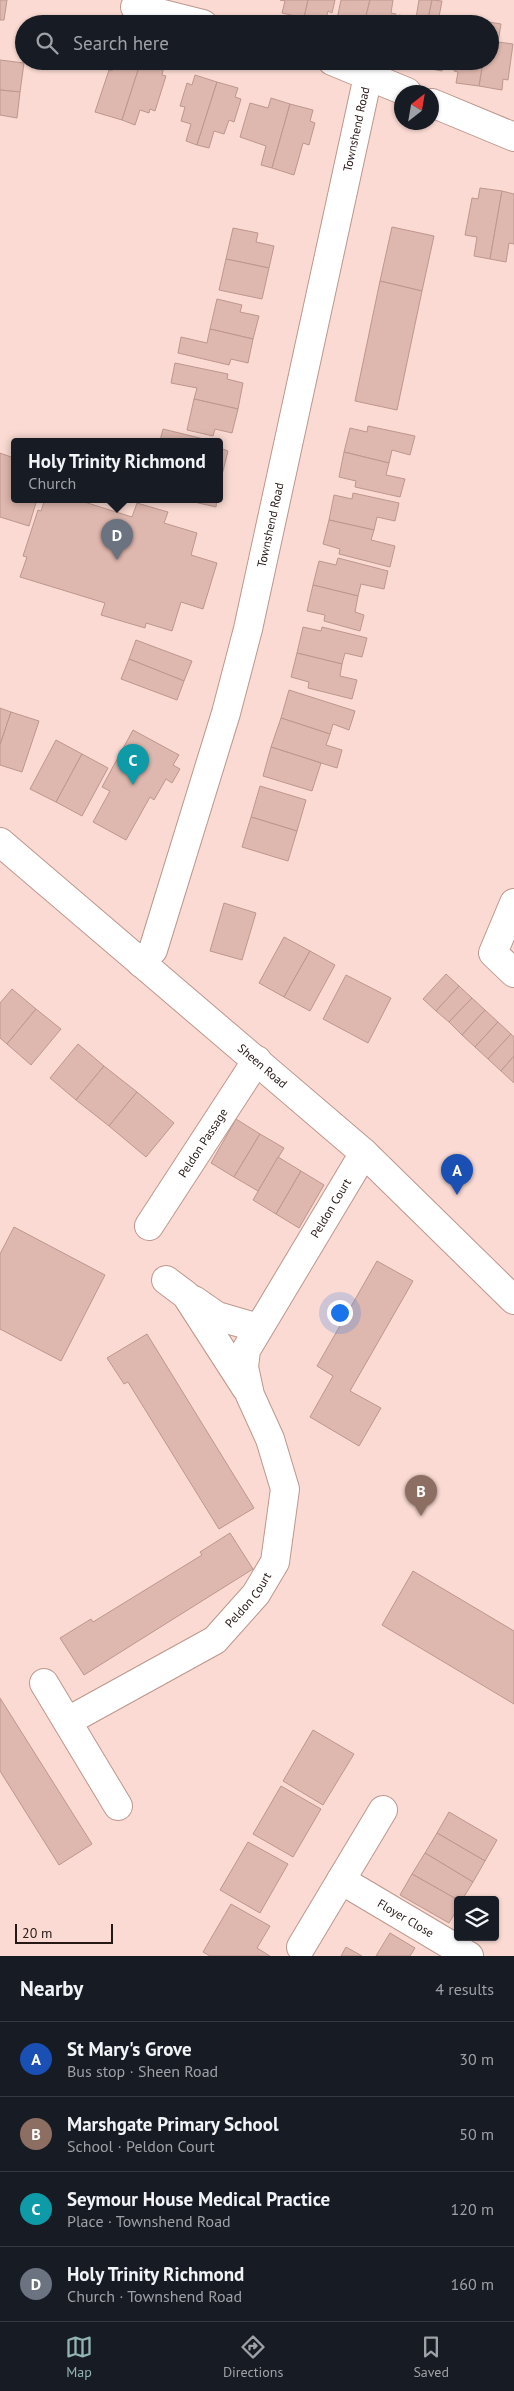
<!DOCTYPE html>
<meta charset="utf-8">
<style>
:root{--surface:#171b24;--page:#20242c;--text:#f1f3f6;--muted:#9ea1a6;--line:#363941;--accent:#92b4b2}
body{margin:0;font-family:"PT Sans",sans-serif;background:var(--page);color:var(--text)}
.controls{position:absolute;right:15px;bottom:15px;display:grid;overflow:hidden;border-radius:5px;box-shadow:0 1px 4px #0004}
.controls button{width:45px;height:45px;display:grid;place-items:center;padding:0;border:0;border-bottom:1px solid var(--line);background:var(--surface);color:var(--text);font:25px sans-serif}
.compass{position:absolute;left:394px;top:85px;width:45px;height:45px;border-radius:50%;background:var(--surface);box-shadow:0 1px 4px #0004;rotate:31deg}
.scale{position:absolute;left:15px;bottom:12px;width:98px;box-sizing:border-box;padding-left:5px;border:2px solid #261815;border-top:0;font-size:14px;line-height:18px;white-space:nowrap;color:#261815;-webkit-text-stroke:4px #fadad2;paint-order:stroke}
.you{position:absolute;left:339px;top:1312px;width:18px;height:18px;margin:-12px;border:4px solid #fff;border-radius:50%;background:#1a73e8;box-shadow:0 0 0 8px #1a73e833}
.badge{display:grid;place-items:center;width:32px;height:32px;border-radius:50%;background:var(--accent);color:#fff;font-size:16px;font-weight:700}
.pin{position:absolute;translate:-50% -41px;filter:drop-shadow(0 1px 2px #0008)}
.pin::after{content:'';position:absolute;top:26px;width:18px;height:15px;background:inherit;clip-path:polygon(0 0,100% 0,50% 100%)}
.popup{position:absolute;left:11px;top:438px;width:212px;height:65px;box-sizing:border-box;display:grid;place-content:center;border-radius:5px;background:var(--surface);filter:drop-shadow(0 1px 4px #0005);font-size:16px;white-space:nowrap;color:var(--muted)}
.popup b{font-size:19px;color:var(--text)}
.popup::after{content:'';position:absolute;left:50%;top:100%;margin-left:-10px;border:10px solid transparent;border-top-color:var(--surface)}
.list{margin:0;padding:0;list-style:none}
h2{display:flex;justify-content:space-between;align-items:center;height:65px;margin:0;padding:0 20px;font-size:21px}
h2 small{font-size:16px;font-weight:400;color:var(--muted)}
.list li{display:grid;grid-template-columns:32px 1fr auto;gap:15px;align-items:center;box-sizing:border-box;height:75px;padding:0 20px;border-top:1px solid var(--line)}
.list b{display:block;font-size:19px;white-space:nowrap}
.list p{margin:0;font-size:16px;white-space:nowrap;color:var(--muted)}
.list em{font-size:16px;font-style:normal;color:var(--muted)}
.icon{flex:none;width:28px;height:28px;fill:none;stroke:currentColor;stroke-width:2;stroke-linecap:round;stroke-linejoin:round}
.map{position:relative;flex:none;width:514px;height:1956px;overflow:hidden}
.search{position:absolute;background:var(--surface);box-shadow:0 1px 4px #0004;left:15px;right:15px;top:15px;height:55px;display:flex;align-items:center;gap:12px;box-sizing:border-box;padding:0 18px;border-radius:28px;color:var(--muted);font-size:19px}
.sheet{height:365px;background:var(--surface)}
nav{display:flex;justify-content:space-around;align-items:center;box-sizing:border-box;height:70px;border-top:1px solid var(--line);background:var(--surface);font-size:14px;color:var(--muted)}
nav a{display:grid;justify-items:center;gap:2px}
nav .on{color:var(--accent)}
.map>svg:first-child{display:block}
.building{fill:#deb7ae;stroke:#bd978e}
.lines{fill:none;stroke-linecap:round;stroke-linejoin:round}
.minor-casing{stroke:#bc978d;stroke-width:30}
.major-casing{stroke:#bc978d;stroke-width:30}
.minor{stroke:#fff;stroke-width:28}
.major{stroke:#fff;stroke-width:28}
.labels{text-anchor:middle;stroke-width:5;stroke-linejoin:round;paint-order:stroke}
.street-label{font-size:12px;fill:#261815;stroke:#fadad2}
</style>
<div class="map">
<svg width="514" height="1956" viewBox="0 0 514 1956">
<rect width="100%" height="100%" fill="#fadad2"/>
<g class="building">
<path d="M0 0H7L4 20H0Z"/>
<path d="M280 0H308L304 18 282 13 285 1Z"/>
<path d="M308 0H335L332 13 328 11 325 23 304 18Z"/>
<path d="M341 0H370L364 24H336Z"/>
<path d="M370 0H393L391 13 396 14 394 24H364Z"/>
<path d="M419 0H432L427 24H398L399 15 416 18Z"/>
<path d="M432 0 442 1 438 22 450 24H427Z"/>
<path d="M489 22 501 24 498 42 513 44 508 80 503 79 502 90 479 86 483 61H490Z"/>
<path d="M0 60 24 63 20 92 0 90Z"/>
<path d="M121 61H141L122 120 95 112 109 70 112 71 115 62 121 63Z"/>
<path d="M141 61H151L164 66 162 75 166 76 155 111 150 109 149 113 140 110 135 125 122 120Z"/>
<path d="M398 61H421L420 67Z"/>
<path d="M421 61H443L442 71 420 67Z"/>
<path d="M455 61H483L479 86 456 83 458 72 454 71Z"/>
<path d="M195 75 217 82 197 145 186 141 191 124 181 121 185 107 180 106 187 83 192 85Z"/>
<path d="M217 82 238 88 235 97 241 99 234 122 229 120 224 134 214 131 209 148 197 145Z"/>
<path d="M0 90 20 92 17 118 0 115Z"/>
<path d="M271 98 290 104 272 168 261 165 266 146 240 137 250 103 268 108Z"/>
<path d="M290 104 313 110 310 121 315 123 309 145 303 143 294 175 272 168Z"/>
<path d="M480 188 502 191 490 259 474 256 477 237 465 235 472 198 478 199Z"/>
<path d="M502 191 514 194V244L509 243 506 262 490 259Z"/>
<path d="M392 227 434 236 422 291 380 281Z"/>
<path d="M233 228 258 233 256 242 274 246 269 268 226 259Z"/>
<path d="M226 259 269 268 262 299 219 290Z"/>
<path d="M380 281 422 291 397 410 355 401Z"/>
<path d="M217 299 242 305 240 312 259 316 253 339 210 329Z"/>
<path d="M210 329 253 339 248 363 231 359 229 365 178 353 181 337 207 343Z"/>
<path d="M175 363 228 374 227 379 243 383 238 409 194 399 197 388 171 383Z"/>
<path d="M194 399 238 409 232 433 215 429 213 436 187 430Z"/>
<path d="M368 426 415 436 410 455 392 450 389 463 344 452 350 428 367 432Z"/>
<path d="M163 429 212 441H160Z"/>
<path d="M220 448 228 451 222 475H220Z"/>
<path d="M344 452 389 463 386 475 405 479 400 497 355 487 356 481 339 477Z"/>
<path d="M0 453 14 458V499H37L29 526 0 517Z"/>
<path d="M353 493 399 503 395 521 377 517 374 530 329 520 334 495 352 499Z"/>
<path d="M45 499H75L132 517 137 503 168 512 164 523 197 533 191 555 217 563 203 609 181 602 172 631 146 623 145 628 101 615 105 603 20 577 27 557 23 556 38 510 41 511Z"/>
<path d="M181 499H217L216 507Z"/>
<path d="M329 520 374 530 371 540 395 546 390 567 339 554 340 549 323 544Z"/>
<path d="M338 558 388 571 384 589 361 584 358 596 313 585 319 561 336 565Z"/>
<path d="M313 585 358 596 355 612 364 615 360 631 324 621 325 615 307 611Z"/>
<path d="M303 627 321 631 322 627 367 638 362 657 345 653 342 664 297 653Z"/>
<path d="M136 640 192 661 184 681 129 659Z"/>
<path d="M297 653 342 664 340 676 357 680 352 699 308 688 309 682 291 677Z"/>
<path d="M129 659 184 681 177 700 121 679Z"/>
<path d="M289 690 355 711 349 730 333 724 330 734 281 718Z"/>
<path d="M0 708 11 712 0 745Z"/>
<path d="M11 712 39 721 22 772 0 765V745Z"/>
<path d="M281 718 330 734 326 745 342 750 337 768 271 747Z"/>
<path d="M133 730 179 755 173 765 180 769 172 783 166 779 154 800 150 797 126 840 93 822 110 791 102 787Z"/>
<path d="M56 740 82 754 56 802 30 789Z"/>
<path d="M271 747 321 763 312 791 263 776Z"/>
<path d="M82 754 108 768 82 816 56 802Z"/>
<path d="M260 786 306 800 297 831 251 817Z"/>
<path d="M251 817 297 831 288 861 242 847Z"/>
<path d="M224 903 256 913 242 960 210 951Z"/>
<path d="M284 937 310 951 284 997 259 983Z"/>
<path d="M310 951 335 965 310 1011 284 997Z"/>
<path d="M446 974 459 986 436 1011 423 999Z"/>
<path d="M346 975 391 998 368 1043 323 1019Z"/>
<path d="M459 986 472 998 449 1022 436 1011Z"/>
<path d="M12 989 36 1009 7 1044 0 1038V1003Z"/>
<path d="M472 998 485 1010 462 1035 449 1022Z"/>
<path d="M36 1009 61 1029 31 1065 7 1044Z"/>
<path d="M485 1010 498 1022 475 1047 462 1035Z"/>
<path d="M498 1022 511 1034 488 1059 475 1047Z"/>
<path d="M511 1034 514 1037V1056L501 1071 488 1059Z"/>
<path d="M78 1044 104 1066 76 1100 50 1078Z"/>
<path d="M514 1056V1083L501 1071Z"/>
<path d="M104 1066 137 1092 109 1126 76 1100Z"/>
<path d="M137 1092 174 1123 146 1157 109 1126Z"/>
<path d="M236 1119 260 1134 234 1177 211 1163Z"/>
<path d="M260 1134 284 1148 258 1191 234 1177Z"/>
<path d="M278 1157 301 1171 276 1214 253 1200Z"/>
<path d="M301 1171 324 1185 299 1228 276 1214Z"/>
<path d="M14 1227 105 1275 61 1361 0 1329V1254Z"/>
<path d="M377 1261 413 1281 350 1391 381 1408 359 1446 310 1417 333 1376 317 1366Z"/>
<path d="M147 1334 254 1508 219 1529 128 1382 124 1384 107 1358Z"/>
<path d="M230 1533 253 1569 84 1675 60 1638 91 1619 93 1622 202 1555 200 1552Z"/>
<path d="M413 1571 514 1631V1704L382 1625Z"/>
<path d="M0 1698 92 1844 59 1865 0 1771Z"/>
<path d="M313 1730 354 1754 323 1805 283 1781Z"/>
<path d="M281 1786 321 1809 293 1857 253 1834Z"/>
<path d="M449 1812 497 1840 485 1861 437 1833Z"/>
<path d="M437 1833 485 1861 473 1882 425 1853Z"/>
<path d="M248 1842 288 1864 260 1913 220 1890Z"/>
<path d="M425 1853 473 1882 462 1900H458L412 1874Z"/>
<path d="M412 1874 458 1900V1908L449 1923 400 1895Z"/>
<path d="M231 1904 270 1926 257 1948 270 1956H210L203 1952Z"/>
<path d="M390 1933 415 1948 410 1956H376Z"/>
<path d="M346 1947 362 1956H341Z"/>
</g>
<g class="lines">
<g class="minor-casing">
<g id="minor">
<path d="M135 7 203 24"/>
<path d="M332 61 407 92"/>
<path d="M432 103 514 137"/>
<path d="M514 903 493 953 514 973"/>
<path id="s1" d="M141 963 153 950 226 713 248 629 368 76"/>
<path id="s2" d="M149 1226 257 1060"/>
<path d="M166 1280 186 1295 246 1388"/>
<path d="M194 1300 217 1316 258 1328"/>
<path d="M44 1683 118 1806"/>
<path id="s3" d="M68 1721 215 1640 256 1594 275 1562 285 1489 270 1439 250 1395 244 1367 246 1350 364 1153"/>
<path id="s4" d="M341 1880 469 1956"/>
<path d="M301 1947 383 1810"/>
</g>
</g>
<g class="major-casing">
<g id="major">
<path id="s5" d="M0 842 364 1153 514 1300"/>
</g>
</g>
<use href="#minor" class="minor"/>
<use href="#major" class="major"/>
</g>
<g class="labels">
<g class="street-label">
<text dy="4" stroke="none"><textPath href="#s1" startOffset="864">Townshend Road</textPath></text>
<text dy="4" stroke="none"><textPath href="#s1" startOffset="459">Townshend Road</textPath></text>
<text dy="4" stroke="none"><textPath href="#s5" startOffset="345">Sheen Road</textPath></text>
<text dy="4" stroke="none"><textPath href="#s2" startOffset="99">Peldon Passage</textPath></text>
<text dy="4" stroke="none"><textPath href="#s3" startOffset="652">Peldon Court</textPath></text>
<text dy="4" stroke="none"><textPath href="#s3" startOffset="220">Peldon Court</textPath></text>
<text dy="4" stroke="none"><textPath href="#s4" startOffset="75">Floyer Close</textPath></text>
</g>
</g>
</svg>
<div class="controls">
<button><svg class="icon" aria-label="layers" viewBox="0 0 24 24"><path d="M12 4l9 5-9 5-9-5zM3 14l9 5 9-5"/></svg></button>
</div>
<svg class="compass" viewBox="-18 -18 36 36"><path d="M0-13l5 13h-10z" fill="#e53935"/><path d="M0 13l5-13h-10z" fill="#9ea1a6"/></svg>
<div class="scale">20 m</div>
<div class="you"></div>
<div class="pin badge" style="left:457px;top:1195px;background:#1a4fb4">A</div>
<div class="pin badge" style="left:421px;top:1516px;background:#8d6e63">B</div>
<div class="pin badge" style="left:133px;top:785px;background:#0f9aa8">C</div>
<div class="pin badge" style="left:117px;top:560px;background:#6b7280">D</div>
<div class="popup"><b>Holy Trinity Richmond</b>Church</div>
<div class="search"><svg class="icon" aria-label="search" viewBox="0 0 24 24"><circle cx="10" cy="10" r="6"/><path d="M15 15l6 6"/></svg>Search here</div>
</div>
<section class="sheet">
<h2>Nearby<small>4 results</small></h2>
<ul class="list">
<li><span class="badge" style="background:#1a4fb4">A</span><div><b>St Mary's Grove</b><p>Bus stop · Sheen Road</p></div><em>30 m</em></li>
<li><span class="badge" style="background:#8d6e63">B</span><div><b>Marshgate Primary School</b><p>School · Peldon Court</p></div><em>50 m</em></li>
<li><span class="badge" style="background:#0f9aa8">C</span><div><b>Seymour House Medical Practice</b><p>Place · Townshend Road</p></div><em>120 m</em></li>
<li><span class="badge" style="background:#6b7280">D</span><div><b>Holy Trinity Richmond</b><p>Church · Townshend Road</p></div><em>160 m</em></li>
</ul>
</section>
<nav>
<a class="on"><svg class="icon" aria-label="map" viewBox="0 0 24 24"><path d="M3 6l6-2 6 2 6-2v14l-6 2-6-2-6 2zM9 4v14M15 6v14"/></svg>Map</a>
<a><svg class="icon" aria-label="directions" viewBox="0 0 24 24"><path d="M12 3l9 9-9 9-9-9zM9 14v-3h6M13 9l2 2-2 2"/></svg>Directions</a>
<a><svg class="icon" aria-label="saved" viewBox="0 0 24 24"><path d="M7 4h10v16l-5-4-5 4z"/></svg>Saved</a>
</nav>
